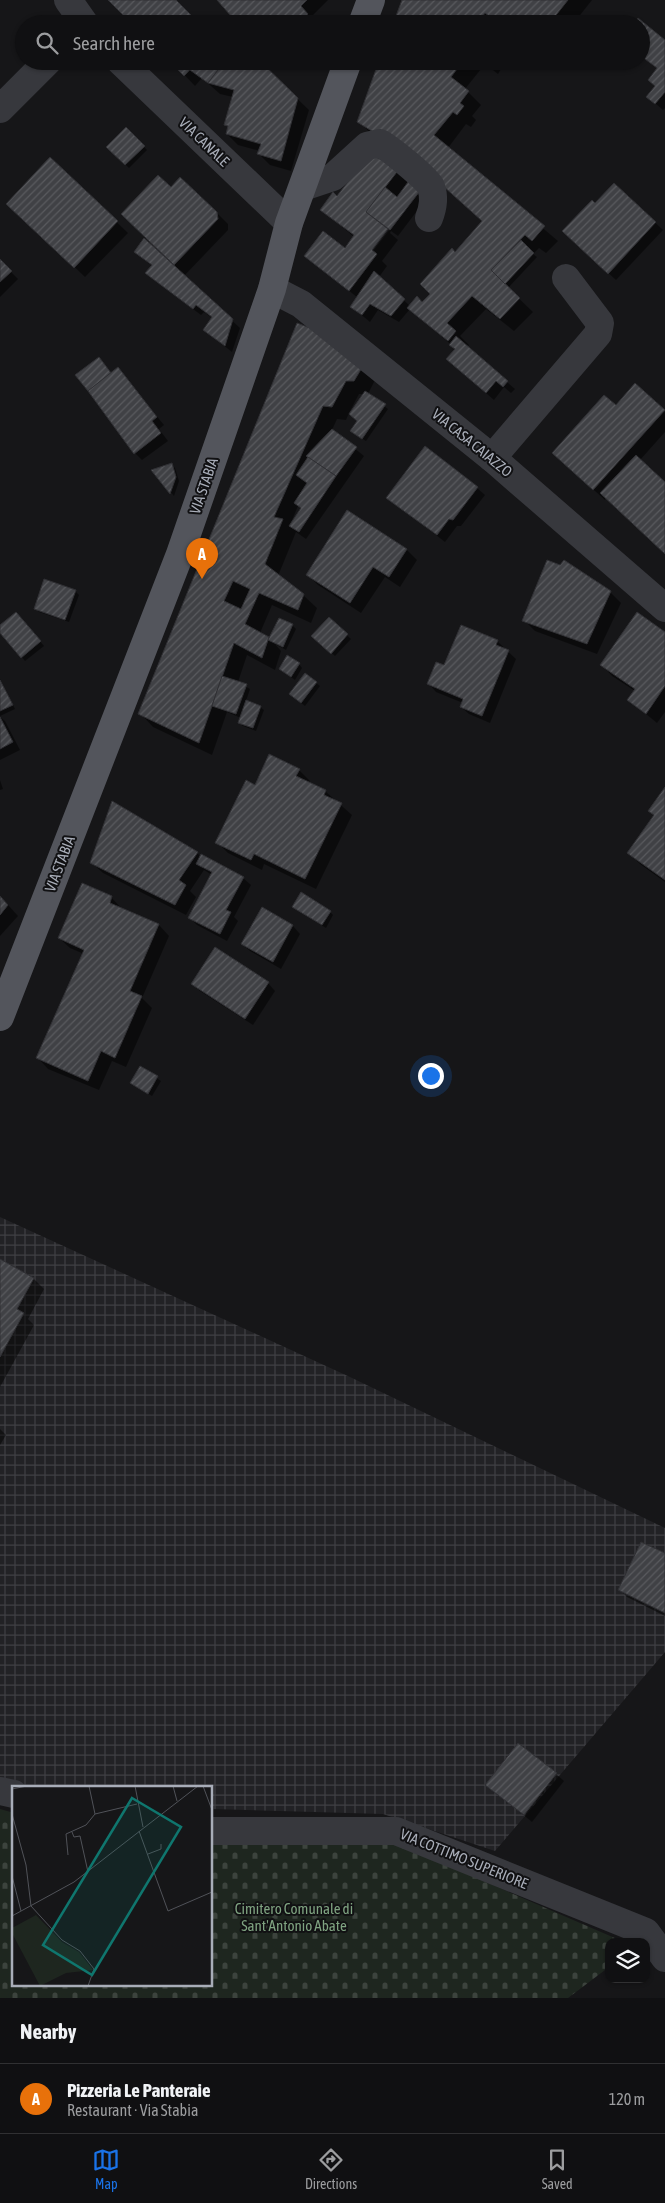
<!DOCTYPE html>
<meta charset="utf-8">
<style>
:root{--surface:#101012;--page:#19191b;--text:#f1f3f6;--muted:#9c9d9f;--line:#303032;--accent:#1a73e8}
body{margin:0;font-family:"Asap Condensed",sans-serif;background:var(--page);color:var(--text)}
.controls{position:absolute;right:15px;bottom:15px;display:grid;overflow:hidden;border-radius:10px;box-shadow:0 1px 4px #0004}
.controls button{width:45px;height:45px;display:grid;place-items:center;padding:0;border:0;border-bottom:1px solid var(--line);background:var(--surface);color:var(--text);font:25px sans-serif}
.you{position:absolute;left:430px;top:1075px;width:18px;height:18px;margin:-12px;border:4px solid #fff;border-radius:50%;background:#1a73e8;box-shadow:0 0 0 8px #1a73e833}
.badge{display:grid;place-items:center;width:32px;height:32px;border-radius:50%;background:var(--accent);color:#fff;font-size:16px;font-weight:700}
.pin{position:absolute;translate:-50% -41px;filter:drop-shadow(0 1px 2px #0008)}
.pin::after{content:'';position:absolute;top:26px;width:18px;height:15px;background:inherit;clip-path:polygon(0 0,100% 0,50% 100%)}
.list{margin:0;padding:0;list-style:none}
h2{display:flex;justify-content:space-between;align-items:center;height:65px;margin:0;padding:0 20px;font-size:21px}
h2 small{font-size:16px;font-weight:400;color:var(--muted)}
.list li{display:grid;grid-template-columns:32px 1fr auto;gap:15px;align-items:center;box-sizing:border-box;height:70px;padding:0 20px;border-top:1px solid var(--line)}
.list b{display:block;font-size:19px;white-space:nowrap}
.list p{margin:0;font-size:16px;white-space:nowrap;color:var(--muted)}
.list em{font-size:16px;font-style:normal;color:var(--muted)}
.icon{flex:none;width:28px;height:28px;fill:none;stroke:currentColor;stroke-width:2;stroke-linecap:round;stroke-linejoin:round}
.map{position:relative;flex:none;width:665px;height:1998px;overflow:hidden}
.search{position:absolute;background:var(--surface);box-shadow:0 1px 4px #0004;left:15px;right:15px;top:15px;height:55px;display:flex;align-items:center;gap:12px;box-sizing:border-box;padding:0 18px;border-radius:28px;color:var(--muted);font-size:19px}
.sheet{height:135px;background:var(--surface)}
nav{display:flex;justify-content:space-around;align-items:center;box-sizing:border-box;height:70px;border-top:1px solid var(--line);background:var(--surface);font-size:14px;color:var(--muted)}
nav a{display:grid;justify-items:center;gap:2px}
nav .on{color:var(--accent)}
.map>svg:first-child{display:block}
.industrial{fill:url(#industrial-grid)}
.cemetery{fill:url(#cemetery-stones)}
.shadow{fill:#0007;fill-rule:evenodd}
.building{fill:url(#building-hatch);stroke:#303034;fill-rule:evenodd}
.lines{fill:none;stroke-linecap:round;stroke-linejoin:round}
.minor{stroke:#37383d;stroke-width:28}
.major{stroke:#53555c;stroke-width:28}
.labels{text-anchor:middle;stroke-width:4;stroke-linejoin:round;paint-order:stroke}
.street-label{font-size:15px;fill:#a8adb8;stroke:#111113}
.park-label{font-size:15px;fill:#7fa381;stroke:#111113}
.inset-road{fill:none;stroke:#505258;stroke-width:1}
.view{fill:#0f766e;fill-opacity:0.15;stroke:#0f766e;stroke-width:2.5}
.inset-edge{fill:none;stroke:#a8adb8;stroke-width:2.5}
</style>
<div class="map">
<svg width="665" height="1998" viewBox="0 0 665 1998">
<defs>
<pattern id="industrial-grid" width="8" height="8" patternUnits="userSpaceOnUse" patternTransform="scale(1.25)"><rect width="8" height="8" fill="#222225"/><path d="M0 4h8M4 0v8" fill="none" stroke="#3f3f43"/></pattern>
<pattern id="cemetery-stones" width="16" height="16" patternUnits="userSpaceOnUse" patternTransform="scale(1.25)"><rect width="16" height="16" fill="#1e261f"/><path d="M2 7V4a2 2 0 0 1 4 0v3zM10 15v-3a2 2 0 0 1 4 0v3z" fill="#3c433d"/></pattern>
<pattern id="building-hatch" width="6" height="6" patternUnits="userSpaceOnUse" patternTransform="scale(1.25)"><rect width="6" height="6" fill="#404145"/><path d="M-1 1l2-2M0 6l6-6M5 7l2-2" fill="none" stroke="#595a5e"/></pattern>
</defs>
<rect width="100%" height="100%" fill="#161618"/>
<path class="industrial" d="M0 1217 350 1377 665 1528V1652L495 1851 383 1814 211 1809V1787H31L0 1782Z"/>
<path class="cemetery" d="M0 1809 14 1813V1984H211V1838L396 1843 624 1942H609V1967L568 1998H0Z"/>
<g class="shadow">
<path d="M219 0H328L311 17 317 24H240Z"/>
<path d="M403 0H592L573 24H395Z"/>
<path d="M638 20 665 41V108L663 110 648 97 656 87 658 69 641 56V24Z"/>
<path d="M171 61H258L309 110 291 171 270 165 259 154 260 151 238 145 227 134 229 128 225 124 233 97 220 94 202 78 195 86Z"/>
<path d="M381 61H506L498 74 485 64 465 89 481 105 472 116 476 120 471 127 466 124 448 148 558 241 546 253 539 248 533 254 537 257 508 288 533 312 514 331 486 309 460 336 469 345 467 347 515 389 511 393 504 387 494 400 455 366 456 349 410 309 399 322 378 310 370 322 352 307 358 298 306 256 345 249 354 237 322 209 337 197 378 153 429 195 398 236 391 231 390 233 398 240 382 261 387 266 379 277 410 306 422 303 432 294 456 253 483 222 396 143 372 135 359 121ZM386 229H390L369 256 367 254Z"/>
<path d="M126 129 147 150 129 168 108 147Z"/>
<path d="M50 158 128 233 85 277 19 214Z"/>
<path d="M614 184 663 230 616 280 571 239Z"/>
<path d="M171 188 217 213 228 224V230L184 276 240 328 232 352 204 330 212 318 204 312 201 315 154 280 147 273 152 266 135 252 169 262 170 260Z"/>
<path d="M0 261 18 279 0 297Z"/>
<path d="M298 325 375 380 368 394 388 409 366 441 355 434 358 421 349 413 346 420 337 419 332 430 364 456 306 539 296 532 278 576 303 595 317 608 311 623 272 605 260 633 270 640 292 625 296 629 286 650 275 644 281 651 275 670 247 655 238 682 250 689 246 701 260 707 264 710 256 731 243 726 239 723 241 718 227 712 212 755 153 727 140 713ZM359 394H365L351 414 349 413ZM298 506 302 509 291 525H290Z"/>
<path d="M118 369 164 425 159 429 168 441 142 460 135 453 111 374Z"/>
<path d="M635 385 665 412V432L640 460 665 484V553L606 497 605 500 565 464Z"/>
<path d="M172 465 175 468 179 481 174 496 153 471Z"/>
<path d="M477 488 485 495 461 526H457L445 542 387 497Z"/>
<path d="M406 549 417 560 400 587 385 577 361 613 318 585 307 574Z"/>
<path d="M75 591 79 595 69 622 39 612 35 608Z"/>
<path d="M610 592 621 603 597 654 535 631 524 620Z"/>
<path d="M20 617 44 646 25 661 0 631V627Z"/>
<path d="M329 619 351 639 335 656 313 636Z"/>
<path d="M665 633V712L657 723 629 700 635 691 612 676 602 665Z"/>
<path d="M497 641 516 659 490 723 469 714 461 707 463 703 436 692 429 684 445 666Z"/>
<path d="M299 664 302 668 295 680 284 672Z"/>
<path d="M306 675 320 686 305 706 290 694Z"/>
<path d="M0 679 15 709 0 716Z"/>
<path d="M0 717 5 721 20 750 0 760Z"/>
<path d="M299 770 310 781 309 783 325 791 352 815 316 889 264 864 262 870 228 853 217 842 255 786Z"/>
<path d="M0 780 3 789 0 790Z"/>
<path d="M665 789V882L640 864 629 853 655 816 650 811Z"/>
<path d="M197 853 201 857 243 878 251 885 234 917 238 921 227 941 197 925 190 918 212 875 204 870 190 891 196 897 186 915 103 873 92 863Z"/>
<path d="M0 896 18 916 0 936Z"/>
<path d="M111 897 122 909 159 925 169 936 142 998 152 1008 126 1067 112 1061 99 1090 48 1069 38 1058 84 954 70 948 59 938Z"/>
<path d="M263 909 293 926 300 934 281 969 250 951 242 944Z"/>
<path d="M297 910 330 912 333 915 326 928Z"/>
<path d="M268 983 275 991 253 1025 200 991 193 984Z"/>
<path d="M140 1067 161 1081 152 1096 131 1083Z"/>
<path d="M0 1260 34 1279 44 1289 28 1319 34 1325 0 1387Z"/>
<path d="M0 1429 6 1435 0 1445Z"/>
<path d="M665 1554V1616L627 1597 620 1590Z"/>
<path d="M556 1774 564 1781 532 1822 487 1785Z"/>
</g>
<g class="building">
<path d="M108 0H176L200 24H132Z"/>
<path d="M217 0H307L301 6 308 14 297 24H238Z"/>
<path d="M402 0H568L549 24H527L515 15 510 24H499L485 13 479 21 483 24H393Z"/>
<path d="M638 18 665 40V92L655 104 646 97 655 86 648 80 657 68 641 56V24H634Z"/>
<path d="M169 61H198L184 76Z"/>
<path d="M198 61H225L208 83 190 70Z"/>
<path d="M225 61H260L298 98 281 161 257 154 261 144 226 134 228 126 224 125 234 90 208 83Z"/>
<path d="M379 61H463L451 77 469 91 460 103 464 106 457 115 453 112 434 135 545 226 532 241 525 235 491 270 520 298 500 319 472 296 447 323 456 331 448 341 407 308 417 296 422 302 430 294 420 284 452 248 455 252 482 221 382 131 380 136 357 122Z"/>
<path d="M126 127 145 146 125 165 106 147Z"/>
<path d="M369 154 400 168 366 212 388 229 372 250 377 254 349 291 304 256 323 231 345 248 354 235 320 210 333 192 337 196Z"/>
<path d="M50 157 118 221 74 268 6 204Z"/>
<path d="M158 175 171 187 180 177 217 212 218 219 174 265 121 214Z"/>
<path d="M411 178 423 187 390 230 366 212 385 187 397 197Z"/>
<path d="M614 183 656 222 608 274 562 231 592 200 595 203Z"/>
<path d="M144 238 233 319 225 346 203 330 212 317 196 305 193 309 145 273 152 265 134 252Z"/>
<path d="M521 240 534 253 505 284 491 270Z"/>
<path d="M0 259 12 271 0 282Z"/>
<path d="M374 271 405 299 391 316 370 304 362 315 350 307Z"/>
<path d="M297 323 323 333 363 366 354 381H346L332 407 323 406 274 517 283 519 265 564 304 594 298 610 259 593 245 624 269 637 262 658 234 643 199 743 138 714ZM233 581 250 589 241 609 224 601Z"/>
<path d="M456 336 508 381 503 387 496 381 486 393 446 359 455 349 449 345Z"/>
<path d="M99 357 111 373 88 391 75 375Z"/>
<path d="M118 367 157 417 152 421 161 433 134 454 88 391Z"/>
<path d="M635 383 665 410 593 490 552 453 604 395 616 405Z"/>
<path d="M365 391 386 404 362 439 350 431 357 421 349 414Z"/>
<path d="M332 429 357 447 336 476 306 456Z"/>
<path d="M425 446 478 487 453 520 449 519 437 535 386 498Z"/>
<path d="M636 455 665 482V554L600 493Z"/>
<path d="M308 457 336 476 299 532 289 526 301 508 294 503 307 483 296 475Z"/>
<path d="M172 463 176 477 170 494 151 470Z"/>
<path d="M347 510 407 549 389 577 373 567 350 603 306 575Z"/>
<path d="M547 560 560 565 564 560 611 591 587 644 522 621Z"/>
<path d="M44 579 76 590 65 620 34 609Z"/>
<path d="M16 612 41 641 21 658 0 633V625Z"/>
<path d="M637 612 665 632V686L646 714 627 700 635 689 600 665Z"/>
<path d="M329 617 348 634 331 654 311 636Z"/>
<path d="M279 618 293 624 283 647 268 640Z"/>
<path d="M461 625 498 640 496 645 509 650 482 716 460 707 463 699 427 684 436 662 444 665Z"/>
<path d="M287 655 300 663 291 677 279 669Z"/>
<path d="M305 673 317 682 301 703 289 694Z"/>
<path d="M222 676 247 684 236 714 212 706Z"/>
<path d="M0 680 13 705 0 711Z"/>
<path d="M246 700 261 706 253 728 238 723Z"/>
<path d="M0 717 13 742 0 749Z"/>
<path d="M269 754 300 769 296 776 326 790 324 795 342 803 305 879 254 854 251 860 215 843 246 780 255 785Z"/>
<path d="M665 787V880L627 853 654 815 648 811Z"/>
<path d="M112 801 198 852 179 880 186 885 175 905 90 863Z"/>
<path d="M201 854 244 877 226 910 231 912 220 934 188 918 212 872 196 864Z"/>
<path d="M82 883 112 896 110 903 159 924 130 991 142 996 115 1058 101 1051 88 1081 36 1058 84 950 58 938Z"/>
<path d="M301 892 331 911 322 925 292 907Z"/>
<path d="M0 896 8 905 0 915Z"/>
<path d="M262 907 293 925 273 962 241 944Z"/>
<path d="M215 947 269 982 245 1019 191 984Z"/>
<path d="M140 1066 158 1076 148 1094 130 1083Z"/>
<path d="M0 1259 34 1278 17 1309 24 1313 0 1357Z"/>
<path d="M641 1542 665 1553V1613L618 1590Z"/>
<path d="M518 1743 557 1773 524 1815 485 1785Z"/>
</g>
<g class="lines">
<g class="minor">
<path d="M68 0 85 24"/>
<path d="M120 61 289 223"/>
<path d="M0 109 48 61"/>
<path d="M303 187 333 177 367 146 380 143C389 148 428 179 431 187 435 198 433 208 429 218"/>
<path d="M272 289 301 304 492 458 665 608"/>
<path d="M492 458 598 334 600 323 566 278"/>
<path d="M0 1791 14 1794"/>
<path d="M211 1831H396L646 1932 665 1958"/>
</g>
<g class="major">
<path d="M362 24 371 0"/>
<path d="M0 1017 180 554 272 289 289 223 348 61"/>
</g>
</g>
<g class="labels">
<g class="street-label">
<text transform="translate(204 142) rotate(44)" y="5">VIA CANALE</text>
<text transform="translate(472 443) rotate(39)" y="5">VIA CASA CAIAZZO</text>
<text transform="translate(204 486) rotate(-71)" y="5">VIA STABIA</text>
<text transform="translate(60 864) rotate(-69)" y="5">VIA STABIA</text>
<text transform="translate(464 1859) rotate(22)" y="5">VIA COTTIMO SUPERIORE</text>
</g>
<g class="park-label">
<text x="294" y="1914">Cimitero Comunale di<tspan x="294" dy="17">Sant'Antonio Abate</tspan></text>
</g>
</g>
<g transform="translate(12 1786)">
<rect width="200" height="200" fill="#161618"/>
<path d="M24 129 50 156 67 166 81 184 54 187 28 200 0 147V142Z" fill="#1e261f"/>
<path class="inset-road" d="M77 0 83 28 125 18M123 0 131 41M161 0 165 15M191 0 200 24M0 3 15 0M0 28 14 79 19 120 50 154 68 165 82 183 76 200M127 45 156 125 200 106M60 46 62 51 68 50 76 86M136 68 149 63V58M56 69 54 48 74 39 83 28M0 90 9 125M0 130 62 96 186 0"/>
<path class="view" d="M120 12 169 41 80 189 31 159Z"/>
<rect width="200" height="200" class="inset-edge"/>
</g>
</svg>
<div class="controls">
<button><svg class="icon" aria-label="layers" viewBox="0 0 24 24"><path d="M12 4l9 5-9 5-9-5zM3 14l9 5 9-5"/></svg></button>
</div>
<div class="you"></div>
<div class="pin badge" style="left:202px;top:579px;background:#e8710a">A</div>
<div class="search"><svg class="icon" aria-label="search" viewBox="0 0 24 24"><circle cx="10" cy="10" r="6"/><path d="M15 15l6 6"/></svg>Search here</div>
</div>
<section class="sheet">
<h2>Nearby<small></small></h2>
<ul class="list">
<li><span class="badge" style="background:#e8710a">A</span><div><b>Pizzeria Le Panteraie</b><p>Restaurant · Via Stabia</p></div><em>120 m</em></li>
</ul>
</section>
<nav>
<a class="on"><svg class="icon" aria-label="map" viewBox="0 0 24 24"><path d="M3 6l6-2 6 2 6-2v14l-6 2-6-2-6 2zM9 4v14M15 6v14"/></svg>Map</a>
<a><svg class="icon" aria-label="directions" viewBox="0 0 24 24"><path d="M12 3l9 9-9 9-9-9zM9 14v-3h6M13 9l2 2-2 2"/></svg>Directions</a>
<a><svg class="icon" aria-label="saved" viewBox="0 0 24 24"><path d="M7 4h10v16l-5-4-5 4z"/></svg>Saved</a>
</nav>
